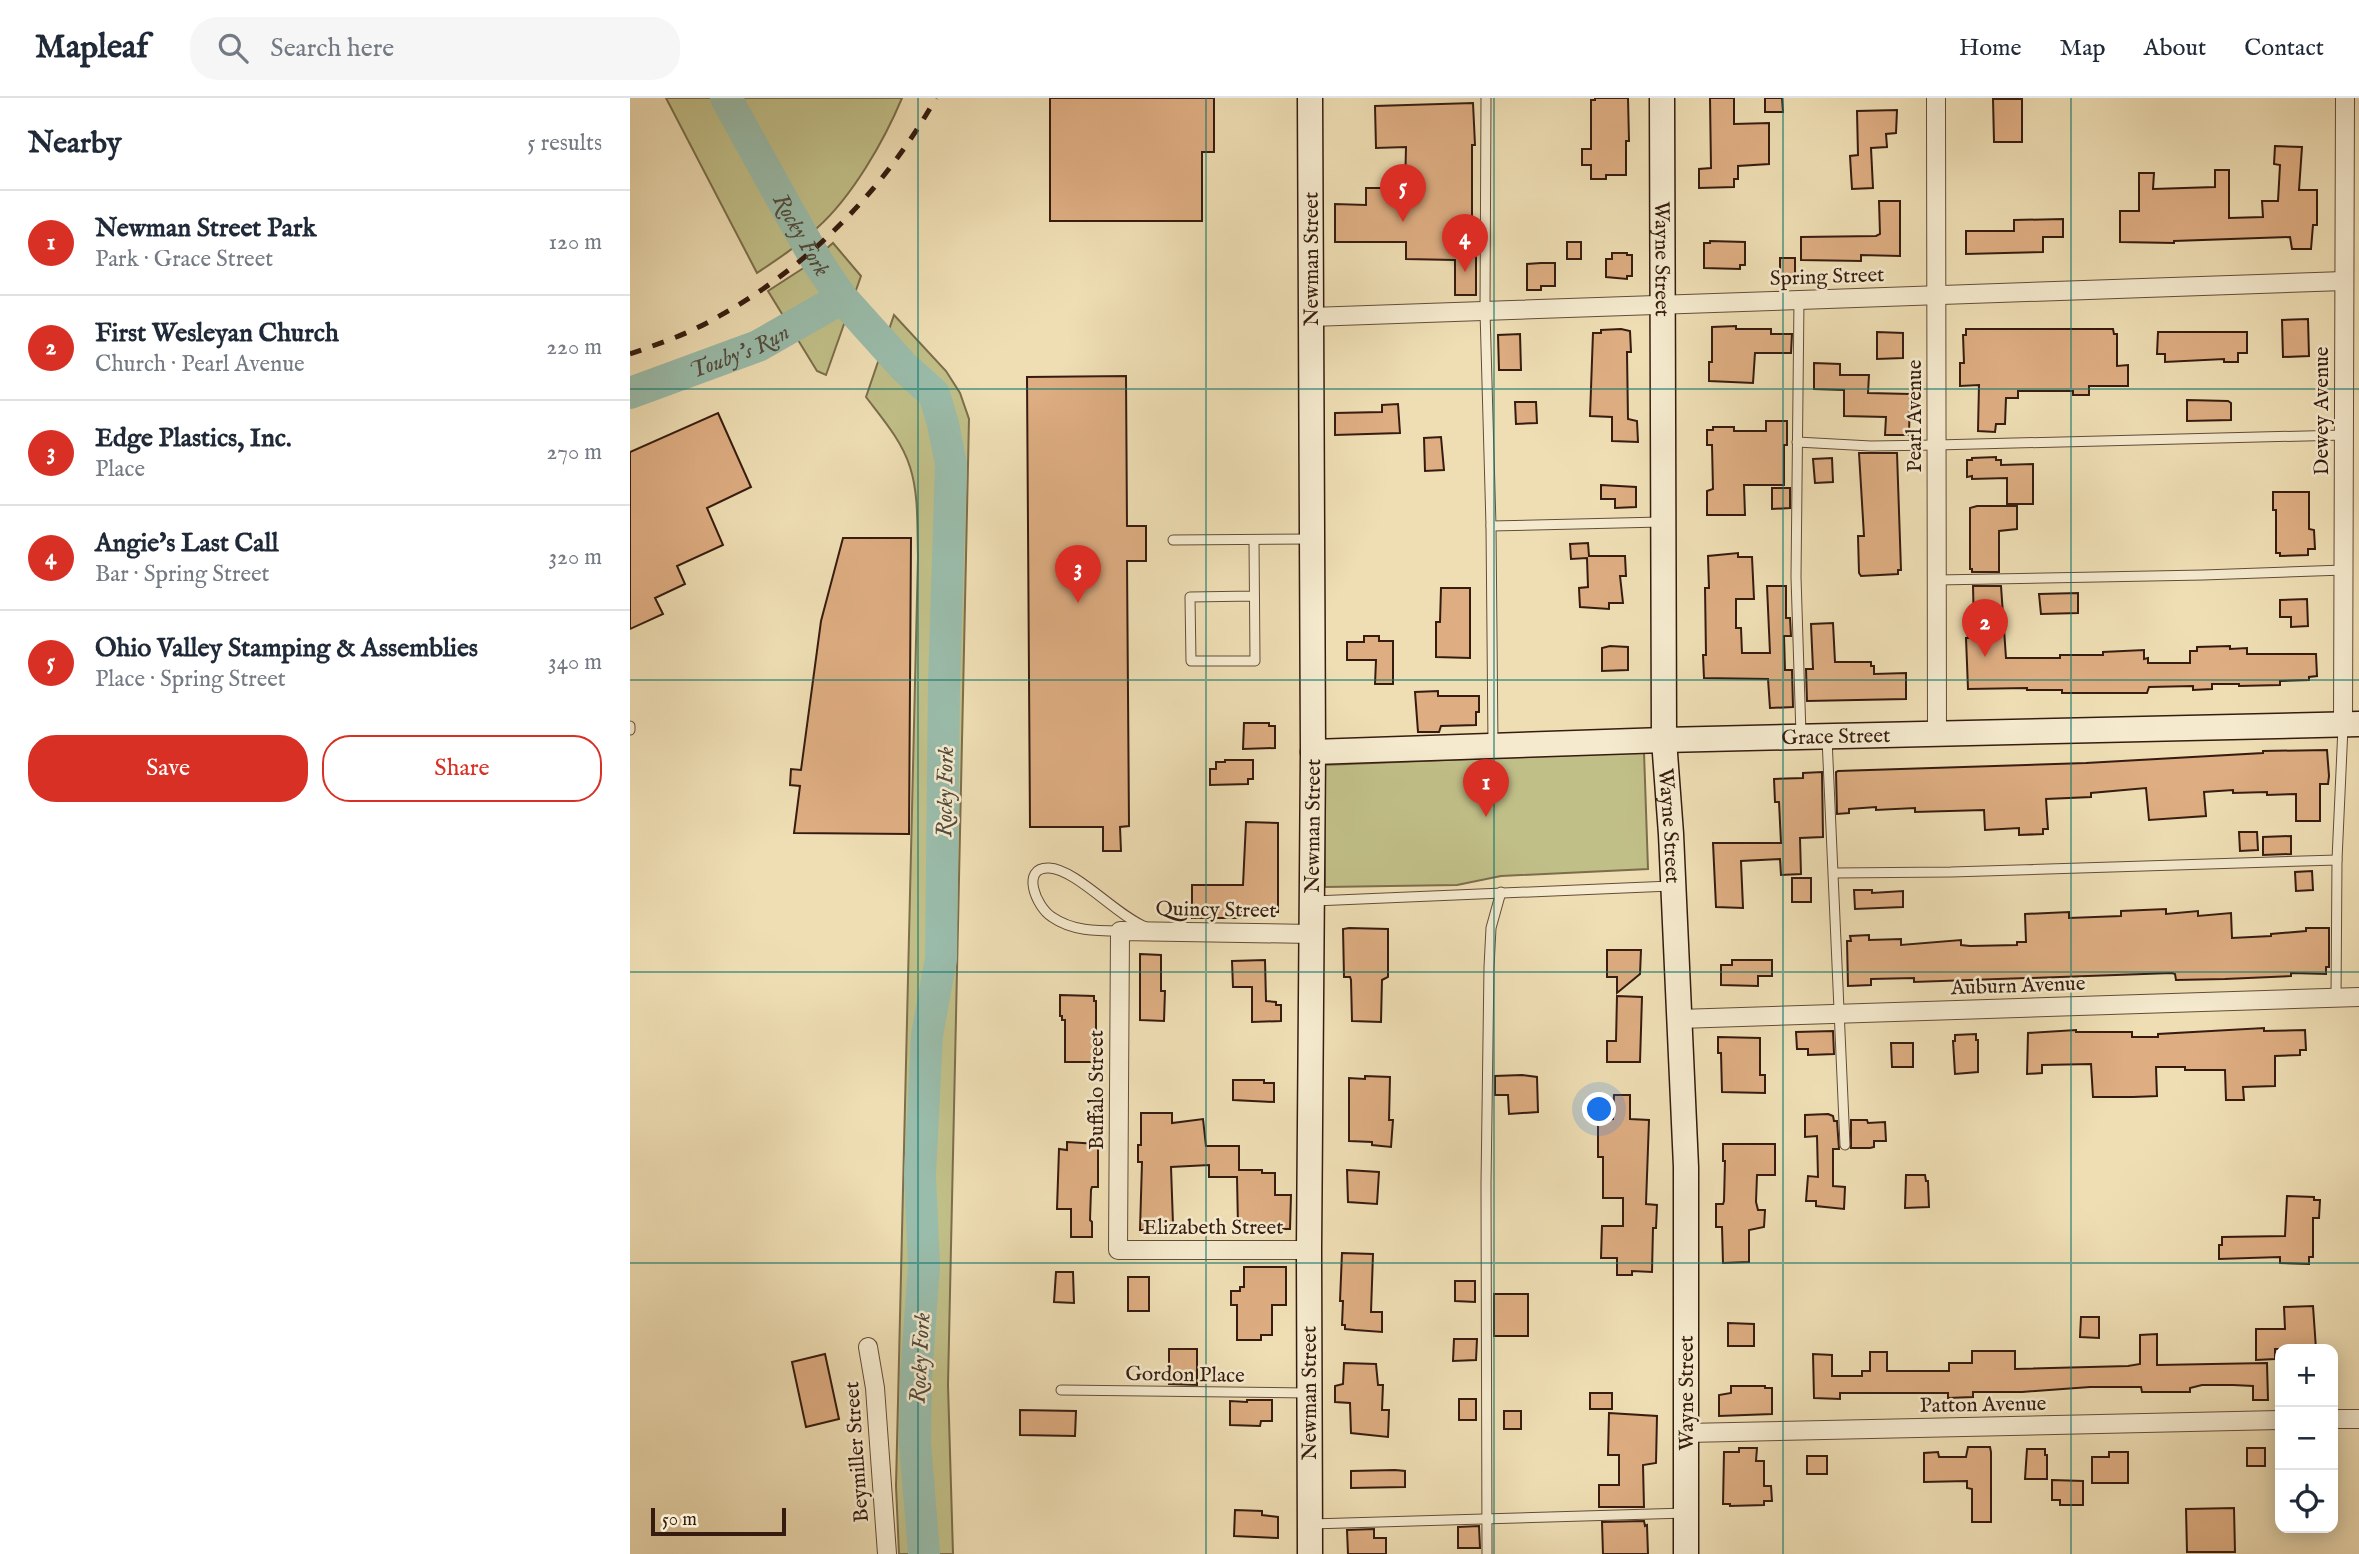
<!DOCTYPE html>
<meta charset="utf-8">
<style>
:root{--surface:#fff;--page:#f6f6f7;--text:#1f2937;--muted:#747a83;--line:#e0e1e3;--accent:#d93025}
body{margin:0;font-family:"IM FELL English",serif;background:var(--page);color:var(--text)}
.controls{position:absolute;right:21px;bottom:21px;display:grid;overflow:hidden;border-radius:14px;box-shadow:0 4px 18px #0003}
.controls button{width:63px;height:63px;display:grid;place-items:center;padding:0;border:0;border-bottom:2px solid var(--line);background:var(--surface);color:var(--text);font:35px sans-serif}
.scale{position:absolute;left:21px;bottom:18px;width:135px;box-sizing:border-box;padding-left:7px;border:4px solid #361c10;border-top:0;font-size:19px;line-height:24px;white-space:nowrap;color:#361c10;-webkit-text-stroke:5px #f5eace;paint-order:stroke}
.you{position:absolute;left:970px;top:1012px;width:24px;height:24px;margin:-18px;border:5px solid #fff;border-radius:50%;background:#1a73e8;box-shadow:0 0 0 10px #1a73e833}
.badge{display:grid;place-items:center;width:46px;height:46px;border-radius:50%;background:var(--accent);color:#fff;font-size:23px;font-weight:700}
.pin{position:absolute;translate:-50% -58px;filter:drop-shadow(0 2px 4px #0008)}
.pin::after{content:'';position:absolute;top:37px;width:24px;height:21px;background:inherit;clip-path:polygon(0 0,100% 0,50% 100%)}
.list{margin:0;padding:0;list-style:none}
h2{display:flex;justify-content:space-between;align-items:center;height:91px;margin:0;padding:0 28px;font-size:30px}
h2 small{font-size:23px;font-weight:400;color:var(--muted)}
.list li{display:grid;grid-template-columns:46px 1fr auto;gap:21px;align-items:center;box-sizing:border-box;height:105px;padding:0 28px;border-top:2px solid var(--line)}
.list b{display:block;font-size:26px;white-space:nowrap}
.list p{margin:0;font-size:23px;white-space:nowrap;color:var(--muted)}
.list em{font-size:23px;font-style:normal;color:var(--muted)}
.actions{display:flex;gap:14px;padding:21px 28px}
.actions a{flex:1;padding:16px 0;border:2px solid var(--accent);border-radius:28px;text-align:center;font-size:24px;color:var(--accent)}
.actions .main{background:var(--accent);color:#fff}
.icon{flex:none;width:38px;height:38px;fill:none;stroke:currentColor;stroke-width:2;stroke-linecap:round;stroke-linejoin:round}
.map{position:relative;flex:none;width:1729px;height:1456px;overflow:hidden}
header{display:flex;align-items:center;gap:42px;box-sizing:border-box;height:98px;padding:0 35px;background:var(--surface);border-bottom:2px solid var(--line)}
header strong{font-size:33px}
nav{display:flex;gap:38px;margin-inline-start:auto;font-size:24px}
.search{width:490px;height:63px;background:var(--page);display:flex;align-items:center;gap:18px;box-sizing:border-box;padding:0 24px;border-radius:28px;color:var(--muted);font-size:26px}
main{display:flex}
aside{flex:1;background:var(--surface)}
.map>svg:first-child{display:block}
.green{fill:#c1bf88;stroke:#7c6e4c;stroke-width:2}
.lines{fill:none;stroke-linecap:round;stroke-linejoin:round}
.river{stroke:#9abcaa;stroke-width:32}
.building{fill:#dead82;stroke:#361c10;stroke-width:2}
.lane-casing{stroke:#644c39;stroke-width:11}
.street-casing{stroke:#644c39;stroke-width:20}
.secondary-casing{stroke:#361c10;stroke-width:27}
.lane{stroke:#f5eace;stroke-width:9}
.street{stroke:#f5eace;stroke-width:18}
.secondary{stroke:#f5eace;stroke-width:24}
.rail{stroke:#361c10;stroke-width:5;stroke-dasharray:12 12;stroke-linecap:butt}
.grid{fill:none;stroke:#0f766e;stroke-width:2;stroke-opacity:0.55}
.labels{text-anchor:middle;stroke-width:5;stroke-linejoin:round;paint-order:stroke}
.street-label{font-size:21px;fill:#361c10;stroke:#f5eace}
.water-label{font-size:23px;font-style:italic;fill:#544c3e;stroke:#f5eace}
</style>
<header>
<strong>Mapleaf</strong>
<div class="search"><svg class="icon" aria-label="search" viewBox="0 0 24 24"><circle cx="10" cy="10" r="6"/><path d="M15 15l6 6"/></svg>Search here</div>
<nav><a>Home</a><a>Map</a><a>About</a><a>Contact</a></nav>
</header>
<main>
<aside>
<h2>Nearby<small>5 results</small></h2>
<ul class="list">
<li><span class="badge">1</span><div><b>Newman Street Park</b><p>Park · Grace Street</p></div><em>120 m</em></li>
<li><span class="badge">2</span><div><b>First Wesleyan Church</b><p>Church · Pearl Avenue</p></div><em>220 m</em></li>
<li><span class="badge">3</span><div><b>Edge Plastics, Inc.</b><p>Place</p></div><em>270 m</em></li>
<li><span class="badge">4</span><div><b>Angie's Last Call</b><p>Bar · Spring Street</p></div><em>320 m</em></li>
<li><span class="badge">5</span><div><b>Ohio Valley Stamping &amp; Assemblies</b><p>Place · Spring Street</p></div><em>340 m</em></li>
</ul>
<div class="actions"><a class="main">Save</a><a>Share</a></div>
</aside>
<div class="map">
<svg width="1729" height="1456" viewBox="0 0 1729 1456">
<rect width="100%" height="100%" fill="#efdeb4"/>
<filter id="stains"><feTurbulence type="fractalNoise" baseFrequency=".00286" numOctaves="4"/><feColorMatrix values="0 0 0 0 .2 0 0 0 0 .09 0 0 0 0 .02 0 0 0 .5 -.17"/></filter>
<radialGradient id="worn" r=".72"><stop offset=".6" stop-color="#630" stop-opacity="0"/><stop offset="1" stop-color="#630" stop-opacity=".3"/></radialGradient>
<g class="green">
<path d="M36 0H272C254 43 222 99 187 130 169 147 148 161 127 175Z"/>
<path d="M203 145 231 178 196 277 187 273 138 193 175 169Z"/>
<path d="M264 217 316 273 330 295 339 321 318 1287 323 1456H269L266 1388 288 458C287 429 289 397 280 369 272 343 252 320 236 299Z"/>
<path d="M1014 654 1018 771 871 778 827 787 695 789 694 667Z"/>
</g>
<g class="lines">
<g class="river">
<path id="s1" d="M96 0 154 105 188 165 212 200 274 269 304 296 313 326 321 366 314 586 311 861 297 937 290 1077 294 1167 286 1279 285 1345 294 1456"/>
<path id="s2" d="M0 295 128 248 212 200"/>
</g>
</g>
<g class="building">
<path d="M420 0H584V54H572V123H420Z"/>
<path d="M965 0H998L999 43H996V77H976V81H961V67H952V51H961V2H965Z"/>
<path d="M1080 0H1104V26L1139 25V66L1108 68V81H1104V89L1069 90V71L1081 70Z"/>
<path d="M1135 0H1152L1153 14H1135Z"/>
<path d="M1363 1H1392V44H1364Z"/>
<path d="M843 5 845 47H842V149H846V197H825V162L776 161V144H705V106L736 107V90H775L776 49 746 50 745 8Z"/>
<path d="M1267 12 1266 35 1256 36 1257 49 1241 50 1243 90 1222 91 1220 58 1228 57 1227 13Z"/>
<path d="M1645 48 1672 49 1669 92H1687V127H1683L1681 151H1662L1660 139 1544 143V145L1490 144V113H1509V75H1524L1523 91 1585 89V72H1599V120L1633 119 1632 103H1648L1650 67 1644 66Z"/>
<path d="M1249 103H1270V158L1231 157V163L1171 162V139L1246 138 1250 136Z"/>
<path d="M1433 121V139H1413V154L1336 156V133H1384V122Z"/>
<path d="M1080 143 1115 144V167H1110V171L1074 170V145H1080Z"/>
<rect x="937" y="144" width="14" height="17"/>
<path d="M982 155H997V157H1002V178H997V181L976 179V161H982Z"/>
<rect x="1150" y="160" width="15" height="19"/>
<path d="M911 165H925V188H911V192H897V166Z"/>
<path d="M1678 221 1679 258 1653 259 1652 222Z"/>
<path d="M1106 228V231H1141V236H1162L1161 255H1125L1123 285 1079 283V264H1082V229Z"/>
<path d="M991 231 1000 233 1001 254H997L998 321 1007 323 1008 344 982 343V319L960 318 963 235H971V232Z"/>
<path d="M1336 231H1483L1484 236H1487V268L1498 267V288H1459V297H1443V293H1388V300H1376L1375 326H1366L1365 334 1348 333 1349 287 1330 288V265H1334L1333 237H1336Z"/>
<path d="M1247 234 1273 235V260L1247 261Z"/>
<path d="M1528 234H1617V255H1608V264H1594V261L1535 264V256H1527Z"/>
<path d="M890 236 891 272H869L868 237Z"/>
<path d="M1184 265 1210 266V277H1239L1238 295 1280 296 1279 337H1255L1256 319 1214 318V292L1184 291Z"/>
<path d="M496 278 497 428H516V463H497L499 728 490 729 491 753H473V729H400L397 279Z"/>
<path d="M1557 302 1598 303 1601 305V322L1557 323Z"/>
<path d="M885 304H906L907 325 886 326Z"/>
<path d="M768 306 770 335 705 337V315L752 314V307Z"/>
<path d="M88 315 121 389 77 410 93 447 47 468 55 486 25 500 33 516 0 531V354Z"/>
<path d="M1136 323H1157V347H1154V387H1114L1115 417H1077V393L1083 391 1082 347H1077V332H1083V329H1104V333H1136Z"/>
<path d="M811 339 814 372 795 373 794 340Z"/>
<path d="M1229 355H1267L1271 472H1268V476L1231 478 1229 475 1228 438H1234Z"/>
<path d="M1366 359V362H1371V367L1403 366V406H1377V380L1342 381V378L1337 379V362H1342V360Z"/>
<path d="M1202 360 1203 384 1185 385 1183 361Z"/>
<path d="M971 387 1006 389V409L985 410V401H971Z"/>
<path d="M1142 390H1160V410L1142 411Z"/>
<path d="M1643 394H1679V431L1684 432 1685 451H1678V457L1650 458V455H1646V412H1643Z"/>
<path d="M1347 408H1387V431L1369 433V474H1342V471H1340V410Z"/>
<path d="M213 440H281L279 736 164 735 170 688 160 687 161 671 171 672 191 523Z"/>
<path d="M958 445 959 458H995L996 478H990L993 505H979V511L950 509 949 490 958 489 957 460 941 461 940 446Z"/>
<path d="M1108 455V459H1122L1124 501H1106V530H1111L1112 555H1140L1137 488H1156V520H1160L1161 538H1154L1155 572H1162L1163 609 1140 610 1138 581 1074 580 1073 557H1076L1075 490H1079L1078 458Z"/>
<path d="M1343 488H1371L1376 560H1430V557H1473V554L1514 552V561L1518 560V565H1560V553H1567V549L1600 548V551L1617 550V556H1686L1687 578 1679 579V582L1650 583V587L1609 588V586H1582V591L1563 592V588L1519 589 1517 595H1432V592H1397V590L1338 591 1336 540H1338L1337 530H1344Z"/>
<path d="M811 490H840V560L806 559V524H810Z"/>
<path d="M1448 495V515L1411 516 1409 496Z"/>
<path d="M1677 501 1678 528 1661 529V519H1650V502Z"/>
<path d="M1203 525 1205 564H1241V568H1244V576L1276 575V601L1177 603 1176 571H1183L1181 526Z"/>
<path d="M734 538H749V543H763V586H745L746 562H717V544H734Z"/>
<path d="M980 548 998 549V572L972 573V550Z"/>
<path d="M808 593V598H849V614H846V627L811 628 809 634H788L785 594Z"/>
<path d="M614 625H639V628H645V650L613 651Z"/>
<path d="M1697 652 1699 678 1698 686H1690V723H1666V696L1637 697V694L1603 695V692L1574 694 1576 718 1519 722 1516 690 1461 695V699L1416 701 1418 731H1413V736L1389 737V730L1355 732 1354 712 1285 714V710L1246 712V709L1219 711V715L1207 716 1206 674 1208 673 1456 665 1633 655V653Z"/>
<path d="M595 662H623V681H618V686L580 687V671H586V664H595Z"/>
<path d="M1192 674 1193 739 1170 740 1171 776 1151 777 1150 761 1111 763 1113 810 1086 809 1083 745H1151L1149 704H1145L1144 681 1173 680V675Z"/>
<path d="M616 724 648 725V814H611V820H562V787H613Z"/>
<path d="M1609 734H1627L1628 752 1610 753Z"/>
<path d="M1661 738V756L1633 757V739Z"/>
<path d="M1682 773 1683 792 1666 793 1665 774Z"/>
<rect x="1162" y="780" width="19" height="24"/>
<path d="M1224 792H1242V795L1273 793V809L1225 811Z"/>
<path d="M1536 811V816L1568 813V818L1601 815 1602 840 1641 838V836L1676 833V830H1699V869H1696V876L1661 875V878L1595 881 1546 882 1545 876 1542 875 1284 884V880L1241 881V887L1218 888 1217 843H1221L1220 838 1239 837V842L1271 841V847L1331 842V847L1340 848 1387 847V844H1396L1395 816 1439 814V820L1491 818V813Z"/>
<path d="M719 830 758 831V879L752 882 751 924 722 923 721 882 720 879H714L713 831Z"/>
<path d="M977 852H1011L1010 876 987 895V879H977Z"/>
<path d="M510 856 531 857V893H535L534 923 510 922Z"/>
<path d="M635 862 636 903 646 904V907H651V923L622 924V889H603L602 863Z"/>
<path d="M1102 862H1142V878H1128V888L1091 887V867H1102Z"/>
<path d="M430 897 464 898V903H466V964H435V922H432V918H430Z"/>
<path d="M987 898 1012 899 1010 964H977V943H986Z"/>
<path d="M1634 930V933L1675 932 1676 952H1670V957L1645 958V988L1613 989 1614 1002H1596L1595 972H1555V969H1526L1527 998 1503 999H1463L1461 966 1412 967V975L1397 976 1398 935 1446 932V934H1502V939H1528V936Z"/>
<path d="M1203 933 1204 956 1178 957V951H1167L1166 934Z"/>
<path d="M1346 936V942H1348V974L1325 976 1323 943H1325V937Z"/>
<path d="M1088 939 1130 940V977H1135V995L1092 994 1091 955H1088Z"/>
<path d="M1261 945H1283V969H1262Z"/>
<path d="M892 977 907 979 908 1014 879 1016 878 997H865V978Z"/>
<path d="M735 978 760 979 759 1022H763L761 1049 742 1047V1044L719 1043V980L735 981Z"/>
<path d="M603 982H634V985H644V1004L603 1002Z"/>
<path d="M984 997H1000V1021L1019 1022 1016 1106 1027 1107 1026 1130H1023L1022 1174 1002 1173V1177H987V1160H971L972 1128H993V1100H973V1059H968V1022L983 1021Z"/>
<path d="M511 1015H542V1025L573 1021 576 1048H609V1072H632V1075H645V1097H661L660 1131H629V1128H608L607 1079H579V1067L541 1069 543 1126H530V1132H510L512 1064H508V1047H511Z"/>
<path d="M1198 1016 1203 1018 1204 1023H1207L1209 1051H1203V1088L1215 1089 1214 1111 1186 1108V1103H1176L1178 1078 1188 1079 1187 1038 1175 1039V1017Z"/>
<path d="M1221 1022H1237L1238 1025 1255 1024 1256 1043H1244V1049L1240 1050H1221Z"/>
<path d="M437 1044 468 1046V1089H462L461 1092 460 1122 462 1124V1139H441V1111H427L429 1051 437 1052Z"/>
<path d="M1093 1046H1145V1077H1127L1126 1104 1128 1112H1135L1134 1129 1119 1132V1164L1093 1165 1092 1129H1086V1106H1093L1094 1103 1095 1063H1093Z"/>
<path d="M717 1072 749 1074 747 1106 718 1104Z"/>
<path d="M1276 1077H1295L1296 1083H1298L1299 1109 1275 1110Z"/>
<path d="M1657 1098 1684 1099V1102H1690L1689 1120H1683V1159H1679V1166L1650 1165V1159L1589 1161V1147H1592V1139L1655 1138Z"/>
<path d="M712 1155 743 1156 741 1214H752V1234L725 1232 715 1231V1227H712L713 1203H710Z"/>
<path d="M614 1169H656V1207H642V1237H631V1242H607V1207H601V1193H610V1189H614Z"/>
<path d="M426 1174H443L444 1205 424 1204Z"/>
<rect x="498" y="1179" width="21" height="34"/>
<path d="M825 1183H845V1204L825 1203Z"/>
<rect x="864" y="1196" width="34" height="42"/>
<path d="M1683 1208 1686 1251H1645V1261L1626 1262V1231H1655L1654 1209Z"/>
<path d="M1451 1219H1469V1240L1450 1239Z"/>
<path d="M1098 1225 1124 1226V1248H1098Z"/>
<path d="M1527 1236V1267L1637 1265 1638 1302H1623V1288L1603 1287H1572L1560 1290V1294H1512L1511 1289H1460L1392 1294H1343V1299L1318 1300V1295H1210V1301L1184 1300 1183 1256 1202 1257V1278H1232V1273H1240V1254H1257V1273H1319V1265H1342V1253H1385V1271L1498 1268 1510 1266V1237Z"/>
<path d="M824 1241H847L846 1262 823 1263Z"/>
<path d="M539 1251H567V1287L539 1286Z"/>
<path d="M195 1256 209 1321 176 1329 162 1264Z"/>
<path d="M714 1265 746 1266 748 1287H753L752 1312H759L758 1339 721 1335 720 1305 705 1304V1288L713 1286Z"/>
<path d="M1101 1288H1135V1290H1142V1316L1089 1318V1297L1101 1295Z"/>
<rect x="960" y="1295" width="22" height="16"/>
<rect x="829" y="1301" width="17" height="21"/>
<path d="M617 1302H642V1323H631L630 1328 600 1327V1303L617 1304Z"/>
<path d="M390 1312 446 1313 445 1338 390 1337Z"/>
<rect x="874" y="1313" width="17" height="18"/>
<path d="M979 1315 1027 1318 1026 1365 1013 1367 1014 1409H969V1387H989V1357H978Z"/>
<path d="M1338 1349H1360L1361 1354V1424H1342V1391L1337 1390V1383L1294 1384V1355L1308 1354 1309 1359H1336Z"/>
<path d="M1109 1350H1127L1126 1363H1134V1388H1141L1142 1403H1134V1407L1100 1408V1406H1093L1094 1354H1109Z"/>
<rect x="1617" y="1350" width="18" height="18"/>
<path d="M1397 1351H1415V1357H1417V1381H1395Z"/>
<path d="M1479 1354H1498V1385H1462V1359H1479Z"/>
<rect x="1177" y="1358" width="20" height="18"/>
<path d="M765 1372 775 1373V1389L721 1390V1373Z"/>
<path d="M1422 1382 1453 1383V1407H1430V1402H1422Z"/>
<path d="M1604 1410 1605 1454H1557L1556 1411Z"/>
<path d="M605 1412 632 1413V1417L648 1419V1440L604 1438Z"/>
<path d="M1014 1423 1015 1428 1017 1427 1018 1456H973L972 1424Z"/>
<path d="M849 1428 850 1450H828V1429Z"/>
<path d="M744 1431V1440H756V1456H718L717 1432Z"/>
</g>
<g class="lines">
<g class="lane-casing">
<g id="lane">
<path d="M856 0 855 213 861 428 863 646"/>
<path d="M1169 202 1166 479 1171 637"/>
<path d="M1167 344 1241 348 1306 347 1714 337"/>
<path d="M861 428 1031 424"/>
<path d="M543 442 680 441"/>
<path d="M624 442 625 563H561L560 499 624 498"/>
<path d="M1307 482 1573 477 1714 472"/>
<path d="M0 628V632"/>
<path d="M1197 640 1215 1047"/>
<path d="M1204 775 1321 774 1707 762"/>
<path d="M684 803 1041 788"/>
<path d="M490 833C466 833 442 833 422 819 406 809 390 769 419 770 446 771 488 819 516 829"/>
<path d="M1706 900 1707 762 1713 629"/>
<path d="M431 1292 678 1295"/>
<path d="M681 1426 1056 1415"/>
<path d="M857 1456 856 1086 859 869 861 830 871 794"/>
</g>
</g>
<g class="street-casing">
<g id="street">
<path d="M1306 0 1307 636"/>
<path d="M681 219 1714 183"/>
<path d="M1713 627 1715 0"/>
<path d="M1049 921 1729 899"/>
<path d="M679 1152H488L490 833 682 836"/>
<path d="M238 1249 245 1290 257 1456"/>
<path d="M1703 1321H1729"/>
<path d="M1056 1335 1650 1322"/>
</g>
</g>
<g class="secondary-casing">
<g id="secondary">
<path id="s3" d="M1032 0 1034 642 1041 736 1056 1069V1456"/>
<path id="s4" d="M683 654 1034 642 1729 626"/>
<path id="s5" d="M680 1456 679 1152 683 654 680 0"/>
</g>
</g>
<use href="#lane" class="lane"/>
<use href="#street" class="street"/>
<use href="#secondary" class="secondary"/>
<path class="rail" d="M0 256C28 246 58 236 84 221 178 170 254 92 306 0"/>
</g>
<path class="grid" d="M288 0V1456M576 0V1456M864 0V1456M1153 0V1456M1441 0V1456M0 291H1729M0 582H1729M0 874H1729M0 1165H1729"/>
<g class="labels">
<g class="street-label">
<text transform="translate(681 161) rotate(-90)" y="7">Newman Street</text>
<text dy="7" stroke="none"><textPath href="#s3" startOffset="161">Wayne Street</textPath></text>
<text transform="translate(1197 178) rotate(-2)" y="7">Spring Street</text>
<text transform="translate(1691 313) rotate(-90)" y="7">Dewey Avenue</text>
<text transform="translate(1284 318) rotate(-90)" y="7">Pearl Avenue</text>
<text dy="7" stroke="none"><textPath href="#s4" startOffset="523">Grace Street</textPath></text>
<text dy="7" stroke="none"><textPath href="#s5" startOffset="728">Newman Street</textPath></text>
<text dy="7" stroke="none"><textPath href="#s3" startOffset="728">Wayne Street</textPath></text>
<text transform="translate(586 811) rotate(1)" y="7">Quincy Street</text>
<text transform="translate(1388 887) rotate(-2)" y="7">Auburn Avenue</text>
<text transform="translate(466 992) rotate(-90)" y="7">Buffalo Street</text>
<text x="583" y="1136">Elizabeth Street</text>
<text transform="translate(555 1276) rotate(1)" y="7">Gordon Place</text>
<text transform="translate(679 1295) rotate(-90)" y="7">Newman Street</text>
<text transform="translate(1056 1295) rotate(-90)" y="7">Wayne Street</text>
<text transform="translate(1353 1306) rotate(-1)" y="7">Patton Avenue</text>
<text transform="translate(226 1354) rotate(-94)" y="7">Beymiller Street</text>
</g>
<g class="water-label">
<text dy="8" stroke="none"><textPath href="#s1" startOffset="156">Rocky Fork</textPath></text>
<text dy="8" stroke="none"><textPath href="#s2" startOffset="117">Touby's Run</textPath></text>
<text transform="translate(314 694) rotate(-89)" y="8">Rocky Fork</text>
<text transform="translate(289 1260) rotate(-87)" y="8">Rocky Fork</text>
</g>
</g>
<rect width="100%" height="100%" filter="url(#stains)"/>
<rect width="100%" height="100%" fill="url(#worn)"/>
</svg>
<div class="controls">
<button>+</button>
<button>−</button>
<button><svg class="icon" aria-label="locate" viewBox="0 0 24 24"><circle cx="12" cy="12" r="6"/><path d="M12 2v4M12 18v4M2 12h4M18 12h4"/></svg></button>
</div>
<div class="scale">50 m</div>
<div class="you"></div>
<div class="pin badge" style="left:856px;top:719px">1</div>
<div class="pin badge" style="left:1355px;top:559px">2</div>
<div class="pin badge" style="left:448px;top:505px">3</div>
<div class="pin badge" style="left:835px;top:174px">4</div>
<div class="pin badge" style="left:773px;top:124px">5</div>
</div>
</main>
